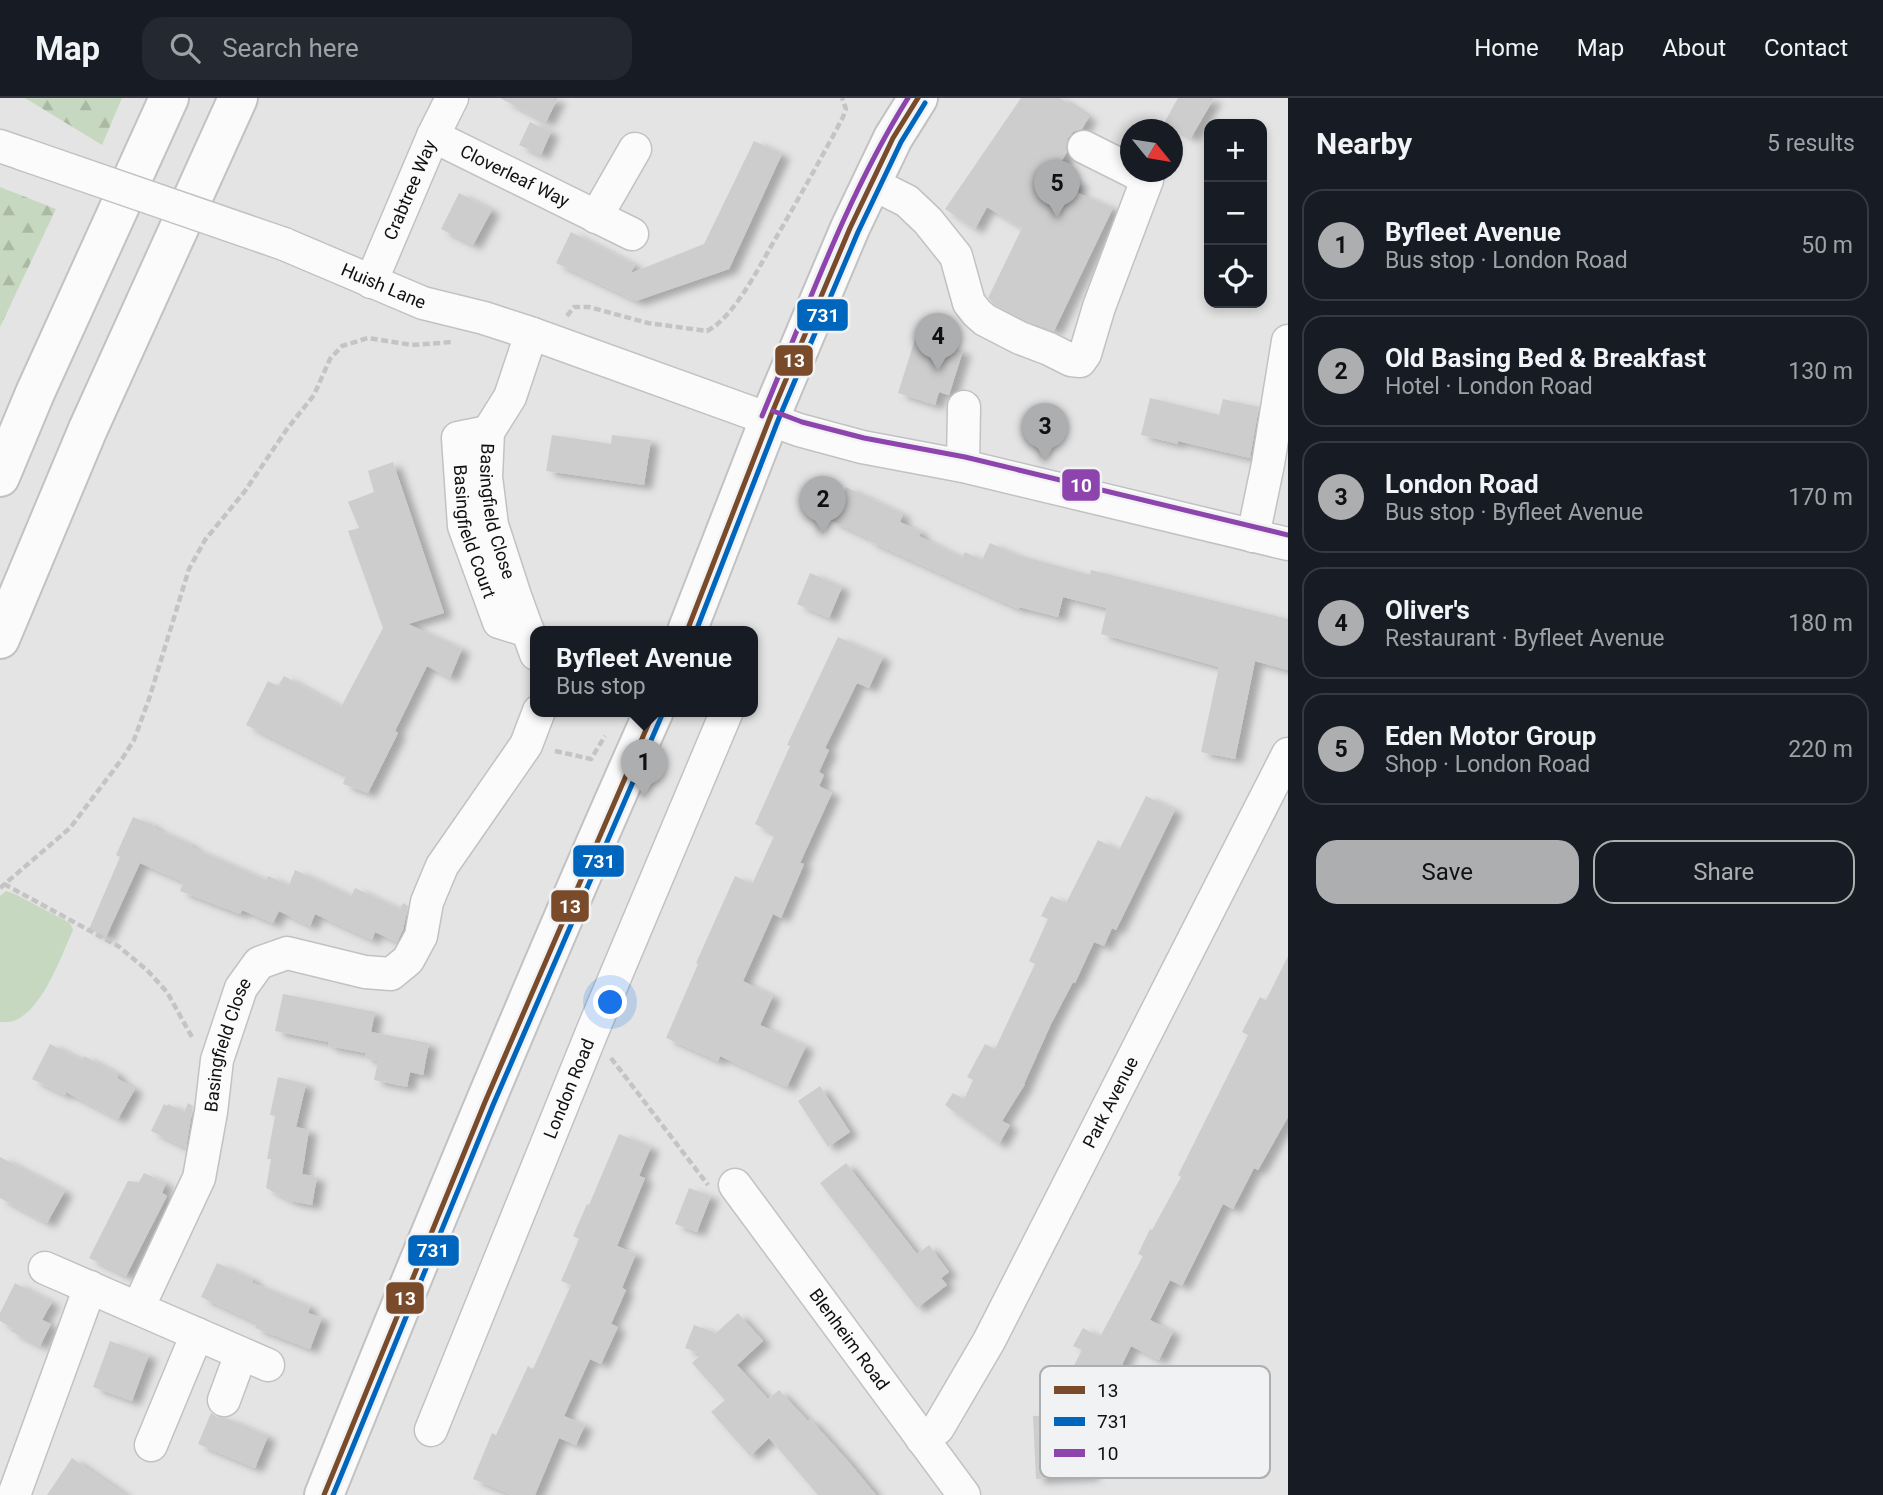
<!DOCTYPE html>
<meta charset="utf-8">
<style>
:root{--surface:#171b24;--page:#242831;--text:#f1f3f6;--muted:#9ea1a6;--line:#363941;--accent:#adaeb0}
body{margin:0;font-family:Roboto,sans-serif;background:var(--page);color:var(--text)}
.controls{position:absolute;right:21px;top:21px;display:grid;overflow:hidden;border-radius:14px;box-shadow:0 4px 10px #0003}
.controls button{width:63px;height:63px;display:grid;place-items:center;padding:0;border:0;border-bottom:2px solid var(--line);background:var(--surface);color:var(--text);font:35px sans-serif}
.compass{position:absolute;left:1120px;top:21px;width:63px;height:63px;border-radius:50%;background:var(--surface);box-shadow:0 4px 10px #0003;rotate:120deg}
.you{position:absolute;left:611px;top:905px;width:24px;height:24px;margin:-18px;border:5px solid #fff;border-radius:50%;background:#1a73e8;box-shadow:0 0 0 10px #1a73e833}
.badge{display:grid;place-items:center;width:46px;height:46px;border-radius:50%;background:var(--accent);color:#111;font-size:23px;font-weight:700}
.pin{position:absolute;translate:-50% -58px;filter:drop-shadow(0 2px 4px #0008)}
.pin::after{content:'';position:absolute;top:37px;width:24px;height:21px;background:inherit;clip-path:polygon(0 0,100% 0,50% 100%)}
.popup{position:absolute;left:530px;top:528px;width:228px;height:91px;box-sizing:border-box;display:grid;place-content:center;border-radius:14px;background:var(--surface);filter:drop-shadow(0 2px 5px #0005);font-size:23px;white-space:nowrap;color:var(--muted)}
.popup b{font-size:26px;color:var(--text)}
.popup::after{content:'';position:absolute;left:50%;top:100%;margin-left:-14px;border:14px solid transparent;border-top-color:var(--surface)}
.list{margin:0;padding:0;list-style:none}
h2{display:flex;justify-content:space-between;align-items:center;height:91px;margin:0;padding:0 28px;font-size:30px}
h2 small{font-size:23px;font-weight:400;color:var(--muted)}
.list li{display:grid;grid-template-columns:46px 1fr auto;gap:21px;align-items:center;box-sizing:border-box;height:112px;margin:0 14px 14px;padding:0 14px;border:2px solid var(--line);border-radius:21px}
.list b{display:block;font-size:26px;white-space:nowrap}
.list p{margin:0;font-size:23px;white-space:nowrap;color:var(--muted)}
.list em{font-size:23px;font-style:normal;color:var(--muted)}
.actions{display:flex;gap:14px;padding:21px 28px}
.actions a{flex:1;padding:16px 0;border:2px solid var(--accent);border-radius:21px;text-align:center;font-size:24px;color:var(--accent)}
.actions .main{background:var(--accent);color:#111}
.icon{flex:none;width:38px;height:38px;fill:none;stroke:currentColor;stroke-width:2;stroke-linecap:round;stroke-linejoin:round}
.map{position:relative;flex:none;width:1288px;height:1397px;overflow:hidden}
header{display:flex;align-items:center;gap:42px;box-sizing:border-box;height:98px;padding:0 35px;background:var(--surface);border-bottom:2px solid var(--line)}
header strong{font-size:33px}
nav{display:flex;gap:38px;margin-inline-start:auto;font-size:24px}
.search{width:490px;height:63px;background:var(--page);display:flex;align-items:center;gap:18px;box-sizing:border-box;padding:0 24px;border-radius:21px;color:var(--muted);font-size:26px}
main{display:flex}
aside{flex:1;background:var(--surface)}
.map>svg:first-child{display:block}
.forest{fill:url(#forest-firs)}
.green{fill:#c7d8c0}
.building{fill:#cecdce;filter:url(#shadow)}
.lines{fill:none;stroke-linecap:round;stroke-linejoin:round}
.minor-casing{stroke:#c2c2c3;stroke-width:35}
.major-casing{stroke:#c2c2c3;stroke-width:42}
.highway-casing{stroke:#c2c2c3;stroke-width:42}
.path{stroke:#c4c4c5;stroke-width:4.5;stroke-dasharray:7 3.5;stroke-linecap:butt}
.minor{stroke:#fbfbfb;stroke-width:32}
.major{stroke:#fbfbfb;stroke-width:38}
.highway{stroke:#fbfbfb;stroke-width:38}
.minor-bridge-casing{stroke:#c2c2c3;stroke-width:35;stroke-linecap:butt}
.minor-bridge{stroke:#fbfbfb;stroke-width:32}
.bus-1-casing{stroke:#f0f2f3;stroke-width:10}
.bus-2-casing{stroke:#f0f2f3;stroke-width:10}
.bus-3-casing{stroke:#f0f2f3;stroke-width:10}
.bus-1{stroke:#7a4b2a;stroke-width:5}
.bus-2{stroke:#0065bd;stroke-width:5}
.bus-3{stroke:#8e44ad;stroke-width:5}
.labels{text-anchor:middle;stroke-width:5;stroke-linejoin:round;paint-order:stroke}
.street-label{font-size:18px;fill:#101011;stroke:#f0f2f3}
.key{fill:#f0f2f3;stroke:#adaeaf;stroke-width:2}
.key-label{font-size:19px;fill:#101011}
.line-badge{stroke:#f0f2f3;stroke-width:2.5}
.badge-label{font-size:19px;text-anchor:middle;font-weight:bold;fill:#fff}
</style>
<header>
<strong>Map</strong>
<div class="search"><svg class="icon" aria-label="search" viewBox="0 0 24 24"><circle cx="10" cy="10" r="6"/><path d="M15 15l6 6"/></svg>Search here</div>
<nav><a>Home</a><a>Map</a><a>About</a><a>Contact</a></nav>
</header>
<main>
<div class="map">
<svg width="1288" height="1397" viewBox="0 0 1288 1397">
<defs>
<pattern id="forest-firs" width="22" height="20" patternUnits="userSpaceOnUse" patternTransform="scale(1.75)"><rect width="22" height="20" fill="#c7d8c0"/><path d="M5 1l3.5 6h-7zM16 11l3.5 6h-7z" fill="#aab8a4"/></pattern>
<filter id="shadow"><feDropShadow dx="8" dy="4.5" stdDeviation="3.5" flood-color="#0004"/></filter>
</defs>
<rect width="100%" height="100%" fill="#e4e4e5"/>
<g class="forest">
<path d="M25 0H122L102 47Z"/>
<path d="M0 89 56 111 0 229Z"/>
</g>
<path class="green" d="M6 793 15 796 70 825 73 832C61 859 44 907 18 921 13 924 7 924 2 924H0V798Z"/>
<g class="building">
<path d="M500 0H558L546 24Z"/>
<path d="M1021 0H1060L1089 19 1082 31 1073 34 1068 40 1066 49 1067 54 1055 74 1081 85 1076 94 1113 110 1054 233 1027 223 995 207 988 200 1022 130 987 109 975 131 945 111Z"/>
<path d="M1178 0H1214L1191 40 1164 25Z"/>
<path d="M530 24 551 34 541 57 519 47Z"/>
<path d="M754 43 782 56 729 171 636 203 556 165 571 134 635 167 631 175 704 146Z"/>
<path d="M459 95 492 112 473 147 441 131Z"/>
<path d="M916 238 963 253 949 297 939 294 935 307 898 295Z"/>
<path d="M1150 300 1219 317 1223 301 1259 309 1250 360 1178 343V346L1141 337Z"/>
<path d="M552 337 611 346 612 337 651 342 644 387 546 373Z"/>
<path d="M393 364 444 515 408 526 462 551 450 580 427 568 395 633 398 635 368 695 343 686 346 677 246 627 268 583 278 588 284 578 341 609 383 530 348 433 359 430 348 404 374 394 368 373Z"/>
<path d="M846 389 903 416 900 424 921 434 919 438 962 460 965 454 982 462 990 445 1015 456 1090 477 1091 472 1288 521V572L1255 563 1235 661 1201 654 1219 569 1101 536 1107 510 1063 499 1058 519 1019 509V511L869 443 870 441 830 422Z"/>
<path d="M810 475 842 489 829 520 797 506Z"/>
<path d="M838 539 883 559 869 590 857 585 825 650 829 652 819 674 824 677 819 688 832 695 800 765 804 766 781 820 773 816 743 883 773 898 760 927 806 948 787 989 720 958 718 963 666 940 698 866 696 865 735 778 752 786 775 736 755 726 790 648 787 647Z"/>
<path d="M1146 698 1175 712 1116 832 1112 830 1104 848 1094 844 1075 885 1073 884 1051 926 1024 986H1025L1002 1023 1010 1027 999 1046 945 1007 953 995 964 1001 973 982 967 979 985 946 995 951 1035 866 1029 863 1048 821 1041 818 1051 798 1066 805 1098 742 1119 752Z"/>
<path d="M133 719 155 728 154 730 192 747 191 749 266 782 268 778 289 787 295 772 351 798 355 790 400 811 403 805 408 808 403 832 397 844 375 834 372 842 315 816 310 828 279 813 273 825 242 812 240 816 180 793 184 784 140 765 106 839 89 831 120 759 116 757Z"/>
<path d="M1288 858V1019L1258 1072 1254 1070 1233 1111 1223 1106 1182 1188 1170 1182 1150 1222 1173 1234 1159 1262 1131 1248 1120 1271 1114 1268 1096 1301 1065 1285 1082 1252 1073 1248 1083 1230 1100 1239 1143 1158 1138 1156 1150 1131 1152 1132 1181 1079 1178 1077 1248 937 1242 934 1260 899 1266 902Z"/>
<path d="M283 896 375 914 371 934 429 945 423 977 410 974 407 989 374 982 378 963 365 960 366 955 328 948V944L275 933Z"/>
<path d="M50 946 82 962 84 958 118 976 117 980 135 991 118 1021 66 994 65 997 32 981Z"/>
<path d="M278 979 306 986 296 1029 309 1032 302 1076 317 1079 312 1107 291 1103 266 1090 271 1061H267L275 1018 270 1017Z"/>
<path d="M820 988 850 1034 828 1049 798 1003Z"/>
<path d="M188 1005 193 1008 186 1050 151 1033 164 1006 167 1008 168 1006 184 1014Z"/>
<path d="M619 1036 651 1049 639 1078 645 1080 617 1148 636 1156 622 1190 626 1192 611 1226 618 1229 601 1266 590 1261 564 1318 585 1327 576 1347 559 1340 535 1397H512L473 1381 492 1335 496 1337 528 1268 533 1271 571 1187 561 1183 579 1141 573 1138 587 1106 589 1107Z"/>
<path d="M0 1059 65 1093 47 1125 0 1100Z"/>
<path d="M846 1065 917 1156 929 1147 949 1174 941 1180 947 1187 917 1210 820 1085Z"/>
<path d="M144 1075 166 1085 162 1095 167 1098 126 1178 89 1160 128 1083 139 1084Z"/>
<path d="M689 1090 711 1098 697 1134 675 1126Z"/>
<path d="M217 1165 253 1181V1185L310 1208 308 1215 322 1220 310 1251 255 1230 257 1225 201 1199Z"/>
<path d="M15 1185 52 1204 42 1222 51 1226 40 1248 11 1233 13 1230 0 1223V1215Z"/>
<path d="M738 1215 763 1243 737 1267 768 1301 779 1292 808 1323 810 1321 848 1363 876 1397H818L769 1340 750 1358 711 1314 725 1302 692 1265 701 1256 685 1250 694 1227 716 1235Z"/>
<path d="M110 1243 149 1257 132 1303 93 1289Z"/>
<path d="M211 1315 217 1319 226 1320 268 1338 255 1370 198 1346Z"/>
<path d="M1060 1317 1061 1340 1090 1339 1092 1378 1036 1381 1033 1318Z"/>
<path d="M72 1360 126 1397H47Z"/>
</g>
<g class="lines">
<g class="minor-casing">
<g id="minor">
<path id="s1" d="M433 38 632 136"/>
<path d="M0 48 23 56"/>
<path d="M1084 49 1130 72"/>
<path d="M871 85 907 103 928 123 956 158 969 205 977 215 985 222 1020 240 1049 251 1071 262 1080 263 1085 256 1099 209 1147 82 1134 74"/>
<path d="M596 119 635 51"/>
<path id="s2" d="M284 146 423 205 484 220 533 236 799 332 862 349 963 368 1288 446"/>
<path id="s3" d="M371 184 433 38 452 0"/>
<path id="s4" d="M533 236 527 248 510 299 488 334 486 379 492 427 515 498 536 556"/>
<path id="s5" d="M488 334 458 340 464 428 499 524 528 533"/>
<path d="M963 368 964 309"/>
<path d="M1253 438 1268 366 1288 243"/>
<path id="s6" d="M735 1087 964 1397"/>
<path d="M45 1170 268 1267"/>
<path id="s7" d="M138 1210 199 1080 211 1014 217 962 241 890 259 865 287 855 365 874 391 876 408 862 421 838 427 804 442 768 526 647 539 613"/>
<path d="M224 1302 241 1256"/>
<path id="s8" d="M431 1332 592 934 727 613"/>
<path id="s9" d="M922 1341 938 1330 989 1243 1288 656"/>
<path d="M151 1347 197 1236"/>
<path d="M14 1397 90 1189"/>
</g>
</g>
<g class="major-casing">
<g id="major">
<path d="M687 533 771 317 850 130 893 40 918 0"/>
<path d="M324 1397C430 1134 538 872 654 613"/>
</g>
</g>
<g class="highway-casing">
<g id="highway">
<path d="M0 379 35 295 169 0"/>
<path d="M0 541 88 331 238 0"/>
</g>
</g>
<g class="path">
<path d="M567 218 574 209H589L648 225 707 233C735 219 761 165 777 138 800 98 822 59 843 19L846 11 842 0"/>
<path d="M555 653 591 661 605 638"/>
<path d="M4 786 118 848 147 872 167 894 193 941"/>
<path d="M0 790 70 730 122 661 134 642 149 601 189 471 205 442 245 393 287 331 314 297 330 261 342 248 368 240 412 247 452 244"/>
<path d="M611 960 708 1087"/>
</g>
<use href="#minor" class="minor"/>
<use href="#major" class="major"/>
<use href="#highway" class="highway"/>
<g class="minor-bridge-casing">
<path id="minor-bridge" d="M23 56 284 146"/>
</g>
<use href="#minor-bridge" class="minor-bridge"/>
<g class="bus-1-casing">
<g id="bus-1">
<path d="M687 533 771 317 850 130 893 40 918 0"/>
<path d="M324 1397 485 1004 654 613"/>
</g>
</g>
<g class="bus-2-casing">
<g id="bus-2">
<path d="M696 533 779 320 858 134 901 44 925 5"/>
<path d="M333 1397 493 1007 662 617"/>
</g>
</g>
<g class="bus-3-casing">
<g id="bus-3">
<path d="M773 313 802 324 864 340 965 359 1288 437"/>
<path d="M762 318C807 211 846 99 908 0"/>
</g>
</g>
<use href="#bus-1" class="bus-1"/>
<use href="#bus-2" class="bus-2"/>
<use href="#bus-3" class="bus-3"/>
</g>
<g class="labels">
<g class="street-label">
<text dy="6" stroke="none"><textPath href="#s1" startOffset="91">Cloverleaf Way</textPath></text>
<text dy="6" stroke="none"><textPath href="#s3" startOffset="100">Crabtree Way</textPath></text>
<text dy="6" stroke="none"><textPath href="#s2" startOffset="108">Huish Lane</textPath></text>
<text dy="6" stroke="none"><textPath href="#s4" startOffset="189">Basingfield Close</textPath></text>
<text dy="6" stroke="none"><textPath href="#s5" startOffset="126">Basingfield Court</textPath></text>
<text dy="6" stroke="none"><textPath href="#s7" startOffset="280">Basingfield Close</textPath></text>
<text dy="6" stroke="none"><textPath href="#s8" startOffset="368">London Road</textPath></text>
<text dy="6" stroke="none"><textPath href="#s9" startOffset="388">Park Avenue</textPath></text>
<text dy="6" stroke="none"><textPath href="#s6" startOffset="192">Blenheim Road</textPath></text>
</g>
</g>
<rect x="1040" y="1268" width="230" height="112" rx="10" class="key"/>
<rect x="1054" y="1288" width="31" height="8" fill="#7a4b2a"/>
<rect x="1054" y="1319" width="31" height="9" fill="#0065bd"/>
<rect x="1054" y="1351" width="31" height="8" fill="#8e44ad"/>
<g class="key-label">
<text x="1097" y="1299">13</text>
<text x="1097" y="1330">731</text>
<text x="1097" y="1362">10</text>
</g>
<g class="line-badge">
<rect x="796" y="200" width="53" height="34" rx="7" fill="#0065bd"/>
<rect x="774" y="246" width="40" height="33" rx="7" fill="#7a4b2a"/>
<rect x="1061" y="370" width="40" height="34" rx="7" fill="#8e44ad"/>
<rect x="572" y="746" width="53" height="34" rx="7" fill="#0065bd"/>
<rect x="550" y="791" width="40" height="34" rx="7" fill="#7a4b2a"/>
<rect x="407" y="1136" width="53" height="33" rx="7" fill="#0065bd"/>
<rect x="385" y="1183" width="40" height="34" rx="7" fill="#7a4b2a"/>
</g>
<g class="badge-label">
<text x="823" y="224">731</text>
<text x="794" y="269">13</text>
<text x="1081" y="394">10</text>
<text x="599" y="770">731</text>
<text x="570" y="815">13</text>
<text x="433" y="1159">731</text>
<text x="405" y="1207">13</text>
</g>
</svg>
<div class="controls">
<button>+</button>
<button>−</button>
<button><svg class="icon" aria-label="locate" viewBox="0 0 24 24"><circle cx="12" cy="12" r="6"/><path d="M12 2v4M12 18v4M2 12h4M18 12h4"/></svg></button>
</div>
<svg class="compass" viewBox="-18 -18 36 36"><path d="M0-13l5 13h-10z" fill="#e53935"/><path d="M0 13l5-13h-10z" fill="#9ea1a6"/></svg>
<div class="you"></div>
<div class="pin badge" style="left:644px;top:699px">1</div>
<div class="popup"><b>Byfleet Avenue</b>Bus stop</div>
<div class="pin badge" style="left:823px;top:436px">2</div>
<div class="pin badge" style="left:1045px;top:363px">3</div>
<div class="pin badge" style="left:938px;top:273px">4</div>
<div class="pin badge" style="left:1057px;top:120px">5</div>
</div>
<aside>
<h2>Nearby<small>5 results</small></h2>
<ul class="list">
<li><span class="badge">1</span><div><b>Byfleet Avenue</b><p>Bus stop · London Road</p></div><em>50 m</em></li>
<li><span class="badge">2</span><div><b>Old Basing Bed &amp; Breakfast</b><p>Hotel · London Road</p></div><em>130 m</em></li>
<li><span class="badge">3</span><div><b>London Road</b><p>Bus stop · Byfleet Avenue</p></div><em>170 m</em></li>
<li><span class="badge">4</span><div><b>Oliver's</b><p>Restaurant · Byfleet Avenue</p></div><em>180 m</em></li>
<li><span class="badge">5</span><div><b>Eden Motor Group</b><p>Shop · London Road</p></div><em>220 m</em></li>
</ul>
<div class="actions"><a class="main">Save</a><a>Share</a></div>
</aside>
</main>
